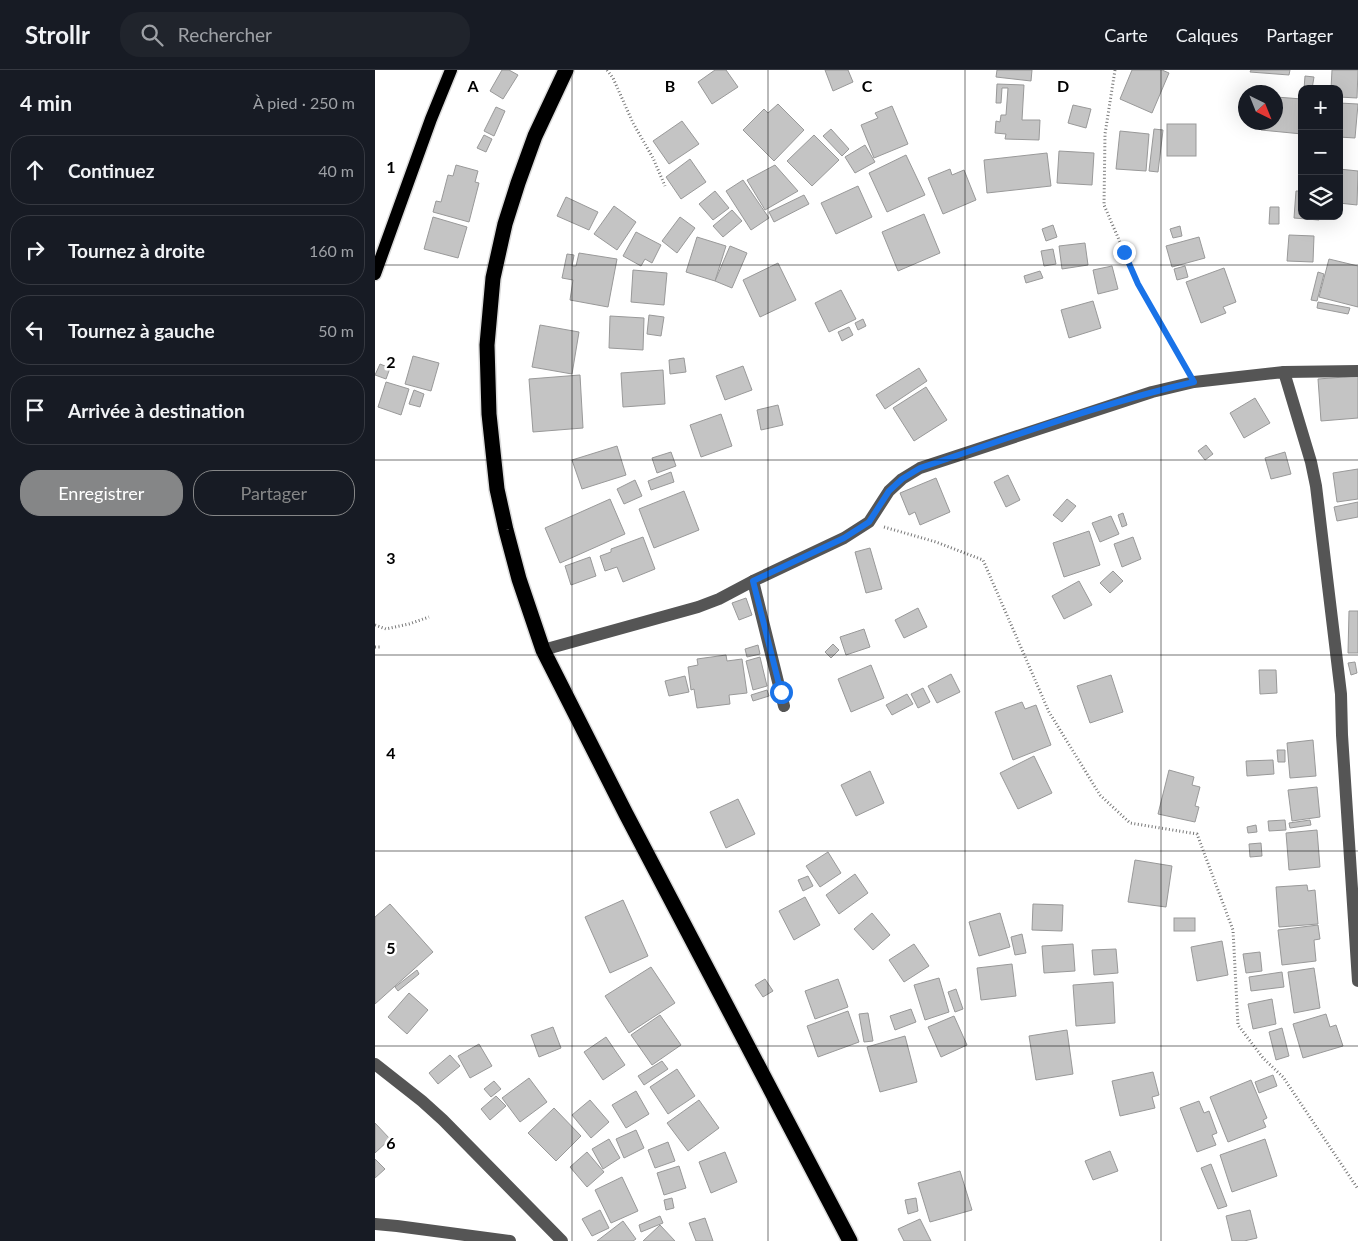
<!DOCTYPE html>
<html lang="fr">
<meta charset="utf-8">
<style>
:root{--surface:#171b24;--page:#20242c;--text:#f1f3f6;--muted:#9ea1a6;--line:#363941;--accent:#858687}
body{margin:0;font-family:Lato,sans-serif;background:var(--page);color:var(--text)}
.controls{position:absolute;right:15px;top:15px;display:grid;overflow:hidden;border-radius:10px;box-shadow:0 5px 20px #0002}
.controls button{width:45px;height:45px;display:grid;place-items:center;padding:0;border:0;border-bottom:1px solid var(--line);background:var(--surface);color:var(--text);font:25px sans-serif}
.compass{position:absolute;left:863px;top:15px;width:45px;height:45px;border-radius:50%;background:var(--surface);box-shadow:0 5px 20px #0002;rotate:137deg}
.stop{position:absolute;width:15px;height:15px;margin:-11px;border:4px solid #1a73e8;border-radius:50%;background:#fff}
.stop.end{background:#1a73e8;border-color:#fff;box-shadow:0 1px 5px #0008}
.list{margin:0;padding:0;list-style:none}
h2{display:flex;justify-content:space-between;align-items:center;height:65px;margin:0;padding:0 20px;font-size:21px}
h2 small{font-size:16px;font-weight:400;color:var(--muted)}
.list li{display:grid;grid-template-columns:32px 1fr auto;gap:15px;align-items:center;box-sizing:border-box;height:70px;margin:0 10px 10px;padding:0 10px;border:1px solid var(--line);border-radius:20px}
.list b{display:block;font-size:19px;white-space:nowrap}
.list em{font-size:16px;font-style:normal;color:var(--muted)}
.actions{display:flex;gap:10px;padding:15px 20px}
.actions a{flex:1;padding:11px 0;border:1px solid var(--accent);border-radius:20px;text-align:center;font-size:18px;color:var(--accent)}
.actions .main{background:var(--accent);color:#fff}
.icon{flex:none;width:28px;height:28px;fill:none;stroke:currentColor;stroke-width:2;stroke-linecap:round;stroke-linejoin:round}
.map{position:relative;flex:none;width:983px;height:1171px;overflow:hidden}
header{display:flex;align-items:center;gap:30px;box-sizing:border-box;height:70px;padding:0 25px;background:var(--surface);border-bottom:1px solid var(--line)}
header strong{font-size:24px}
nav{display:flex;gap:28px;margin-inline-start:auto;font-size:18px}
.search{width:350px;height:45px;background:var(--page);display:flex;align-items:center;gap:12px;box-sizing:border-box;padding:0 18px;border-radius:20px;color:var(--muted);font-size:19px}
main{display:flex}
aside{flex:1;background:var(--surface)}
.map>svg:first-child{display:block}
.building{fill:#c4c4c4;stroke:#999}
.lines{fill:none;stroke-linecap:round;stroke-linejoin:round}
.major-casing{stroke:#dbdbdb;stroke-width:15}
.highway-casing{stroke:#dbdbdb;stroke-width:18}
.path{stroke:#777;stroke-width:3;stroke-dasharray:1 2.5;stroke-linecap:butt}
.minor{stroke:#555;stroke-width:12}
.major{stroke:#000;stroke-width:12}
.highway{stroke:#000;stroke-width:15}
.route{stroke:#1a73e8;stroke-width:6}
.grid{fill:none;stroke:#000;stroke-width:1;stroke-opacity:0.55}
.grid-label{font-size:16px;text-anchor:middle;font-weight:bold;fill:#000;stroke:#fff;stroke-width:5;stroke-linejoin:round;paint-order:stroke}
</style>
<header>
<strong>Strollr</strong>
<div class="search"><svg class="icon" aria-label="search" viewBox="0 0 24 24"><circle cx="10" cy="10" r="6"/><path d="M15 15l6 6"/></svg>Rechercher</div>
<nav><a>Carte</a><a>Calques</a><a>Partager</a></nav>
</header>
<main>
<aside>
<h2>4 min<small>À pied · 250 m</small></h2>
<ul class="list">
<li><svg class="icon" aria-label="ahead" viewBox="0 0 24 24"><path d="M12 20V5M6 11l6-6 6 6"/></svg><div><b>Continuez</b></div><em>40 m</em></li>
<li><svg class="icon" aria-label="right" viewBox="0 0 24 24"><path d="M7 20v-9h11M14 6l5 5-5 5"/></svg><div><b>Tournez à droite</b></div><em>160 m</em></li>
<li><svg class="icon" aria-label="left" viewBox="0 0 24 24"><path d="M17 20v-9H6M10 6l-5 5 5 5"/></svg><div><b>Tournez à gauche</b></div><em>50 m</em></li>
<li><svg class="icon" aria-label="arrive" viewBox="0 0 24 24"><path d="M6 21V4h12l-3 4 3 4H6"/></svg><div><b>Arrivée à destination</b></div></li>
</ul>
<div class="actions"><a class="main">Enregistrer</a><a>Partager</a></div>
</aside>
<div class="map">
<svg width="983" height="1171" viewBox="0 0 983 1171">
<rect width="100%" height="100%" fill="#fff"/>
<g class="building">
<path d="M127 0H134L143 5 128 29 115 21Z"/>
<path d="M340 0H351L363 17 337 34 323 12Z"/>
<path d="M450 0H473L478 12 458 21Z"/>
<path d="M622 0H657L656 11 621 7Z"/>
<path d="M757 0H787L794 3 777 43 745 29Z"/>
<path d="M876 0H915L914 5 875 2Z"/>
<path d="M957 0H983L982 28 964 27V19H956Z"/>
<path d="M930 6 939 7 937 19H929Z"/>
<path d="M622 14 649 15 647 50H665L664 70 630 69 631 64 620 63 621 51 625 52 626 45H631L633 18H627L626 33H621Z"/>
<path d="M901 27 927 29V64L886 60V52H901Z"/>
<path d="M964 33 983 34 980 68 964 67Z"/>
<path d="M403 34 429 60 399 91 368 60 389 39 393 43Z"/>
<path d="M698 35 716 39 711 58 693 53Z"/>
<path d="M517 36 533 74 499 88 486 55 503 48 500 43Z"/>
<path d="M121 37 130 41 119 66 109 61Z"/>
<path d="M307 51 324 74 294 94 278 71Z"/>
<rect x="792" y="54" width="29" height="32"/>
<path d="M456 59 474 79 467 86 448 66Z"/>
<path d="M779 59 788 60 783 102 774 101Z"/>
<path d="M745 61 774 64 771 101 741 99Z"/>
<path d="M109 65 117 69 111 82 102 78Z"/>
<path d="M439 65 464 90 437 116 412 91Z"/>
<path d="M490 75 500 92 480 103 470 87Z"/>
<path d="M684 81 719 83 717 115 682 113Z"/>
<path d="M672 83 676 116 612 123 609 90Z"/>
<path d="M531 85 550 125 512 142 494 103Z"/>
<path d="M315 89 331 112 306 129 291 107Z"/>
<path d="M81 95 103 101 100 112 104 113 94 152 58 142 61 131 66 132 73 105 78 106Z"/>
<path d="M400 95 423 121 390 140 372 110Z"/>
<path d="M575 99 577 105 589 100 601 130 568 144 553 108Z"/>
<path d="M964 99 983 101 982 135 964 133Z"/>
<path d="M368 110 394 148 376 160 351 121Z"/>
<path d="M483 116 497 147 461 164 446 133Z"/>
<path d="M340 121 354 138 338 150 324 134Z"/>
<path d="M921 121H927V146H945L944 150 919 148Z"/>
<path d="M429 125 434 134 399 152 394 142Z"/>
<path d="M191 127 223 142 214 160 182 146Z"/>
<path d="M239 136 261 152 242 180 219 164Z"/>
<path d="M895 137H904V154H894Z"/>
<path d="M357 140 367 151 348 167 338 156Z"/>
<path d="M549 144 565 183 523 201 507 162Z"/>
<path d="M58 147 92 157 83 188 49 179Z"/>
<path d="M305 147 320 158 302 183 287 171Z"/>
<path d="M678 155 682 167 671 171 667 159Z"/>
<path d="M805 156 807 166 798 168 795 159Z"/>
<path d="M261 162 286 175 277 193 270 189 266 196 248 186Z"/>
<path d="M914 165 939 166 938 192 912 191Z"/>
<path d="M322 167 351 176 340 211 311 202Z"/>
<path d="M824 167 830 188 797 197 791 176Z"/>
<path d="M710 173 713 195 687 199 684 176Z"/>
<path d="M355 176 372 183 357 218 340 211Z"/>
<path d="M678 179 681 194 669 196 666 181Z"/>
<path d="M204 183 242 189 233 237 195 230 198 210 187 208 192 184 199 185 197 196H201Z"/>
<path d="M954 189 983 196V237L944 227Z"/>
<path d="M403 193 421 230 385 247 368 210Z"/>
<path d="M737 196 743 219 723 224 718 200Z"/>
<path d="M810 196 813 207 802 210 799 199Z"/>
<path d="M849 198 861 232 848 237 851 243 826 253 811 212Z"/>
<path d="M258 200 292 203 289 235 256 232Z"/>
<path d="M665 201 668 208 651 213 649 206Z"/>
<path d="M943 202 949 204 942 231 936 230Z"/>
<path d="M466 220 481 249 454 262 440 233Z"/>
<path d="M718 231 726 258 694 268 686 240Z"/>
<path d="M943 232 975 238 973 244 942 238Z"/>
<path d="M274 245 289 247 286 266 272 264Z"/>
<path d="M235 246 269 248 268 280 234 278Z"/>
<path d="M488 249 491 256 483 260 480 253Z"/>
<path d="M165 255 204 262 197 304 157 297Z"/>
<path d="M474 257 478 265 467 271 463 262Z"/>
<path d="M38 286 64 293 56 321 30 314Z"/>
<path d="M309 288 311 302 295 304 294 290Z"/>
<path d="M5 294 15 298 11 309 0 305Z"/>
<path d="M368 296 377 320 350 330 341 306Z"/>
<path d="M544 298 552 311 510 339 501 325Z"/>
<path d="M288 300 290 334 248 337 246 303Z"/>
<path d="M205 305 208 358 158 362 154 309Z"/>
<path d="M983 306V348L946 351 943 309Z"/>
<path d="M11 312 34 319 26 345 3 337Z"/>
<path d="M551 317 572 350 539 371 518 338Z"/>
<path d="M39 320 49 324 45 337 34 334Z"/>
<path d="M880 328 895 353 869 368 855 343Z"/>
<path d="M403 335 408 355 386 360 382 340Z"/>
<path d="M346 344 357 376 326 387 315 355Z"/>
<path d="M831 375 838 384 830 390 823 381Z"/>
<path d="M242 376 251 405 207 419 197 390Z"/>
<path d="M296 382 301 396 282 403 277 388Z"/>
<path d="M910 382 916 404 896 409 890 388Z"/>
<path d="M983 399V429L962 432 958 403Z"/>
<path d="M296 402 299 412 276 420 273 411Z"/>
<path d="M633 405 645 430 631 437 619 412Z"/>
<path d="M561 408 575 442 545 455 540 442 534 445 525 423Z"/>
<path d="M260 410 267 426 249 434 242 419Z"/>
<path d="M309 421 324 460 279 478 264 439Z"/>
<path d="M235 429 250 464 185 493 170 458Z"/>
<path d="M692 429 701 436 687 452 678 445Z"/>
<path d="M983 432V447L962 451 959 437Z"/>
<path d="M748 443 752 455 747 457 743 445Z"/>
<path d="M736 446 744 464 725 472 717 453Z"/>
<path d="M714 461 725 495 689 507 678 473Z"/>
<path d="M268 467 280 499 248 512 242 497 230 501 225 486 236 482V479Z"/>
<path d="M758 467 766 489 747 497 739 474Z"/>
<path d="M495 478 507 519 491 523 480 482Z"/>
<path d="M215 487 221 506 196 515 190 496Z"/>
<path d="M738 501 748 511 735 523 725 513Z"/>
<path d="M704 511 717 535 689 549 677 526Z"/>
<path d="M371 528 377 545 364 550 357 533Z"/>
<path d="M543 538 552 557 529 568 520 550Z"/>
<path d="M974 541H983V583H973Z"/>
<path d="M489 559 495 577 471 585 465 567Z"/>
<path d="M458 574 464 580 456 588 450 582Z"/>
<path d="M383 575 385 584 372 587 370 579Z"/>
<path d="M351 585 352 591 367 589 372 623 354 625 355 634 322 638 319 619 316 620 313 597 323 595 322 589Z"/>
<path d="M385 587 392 616 378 620 371 591Z"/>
<path d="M980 592 982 603 976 605 973 593Z"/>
<path d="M496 595 509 628 476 642 463 609Z"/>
<path d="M884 600H901L902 623 885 624Z"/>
<path d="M576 604 585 622 562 633 553 616Z"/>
<path d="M736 605 748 642 715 653 702 616Z"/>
<path d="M310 606 314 622 294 626 290 611Z"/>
<path d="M548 618 555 632 543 638 536 624Z"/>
<path d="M392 620 394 626 378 631 376 625Z"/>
<path d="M532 624 538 634 517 645 511 635Z"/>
<path d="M647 632 650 639 661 635 676 675 638 690 620 642Z"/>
<path d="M938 670 941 706 915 708 912 673Z"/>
<path d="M902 680H910V692H903Z"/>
<path d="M659 686 677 723 643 739 625 703Z"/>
<path d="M898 690 899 704 872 706 871 691Z"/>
<path d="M794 700 819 707 817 715 825 717 820 736 824 737 820 752 783 744Z"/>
<path d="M495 701 509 733 481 746 466 715Z"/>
<path d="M942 717 945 747 917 751 913 720Z"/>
<path d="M363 729 380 764 351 778 335 742Z"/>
<path d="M910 750 911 760 894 761 893 751Z"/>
<path d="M935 750 936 755 915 758 914 753Z"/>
<path d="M881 755 882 762 873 763 872 757Z"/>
<path d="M942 760 945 797 914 800 911 763Z"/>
<path d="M886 773 887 786 875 787 874 774Z"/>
<path d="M453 782 466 803 445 817 431 796Z"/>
<path d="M760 790 797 796 791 837 753 832Z"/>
<path d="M480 804 493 823 464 844 451 825Z"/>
<path d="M433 806 438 816 428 821 423 810Z"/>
<path d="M932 815 933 821 940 820 943 854 904 857 901 817Z"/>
<path d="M430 827 445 855 419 870 404 841Z"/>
<path d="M248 830 273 886 235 903 210 847Z"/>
<path d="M15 834 58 882 0 934V847Z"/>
<path d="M658 834 688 835 687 861 657 860Z"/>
<path d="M497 843 515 865 498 880 479 859Z"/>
<path d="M625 843 635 877 604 886 594 852Z"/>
<rect x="799" y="848" width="21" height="13"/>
<path d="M943 855 945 869 939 870 941 891 907 895 903 860Z"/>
<path d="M647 864 651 883 640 885 636 867Z"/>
<path d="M847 871 853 905 822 911 816 877Z"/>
<path d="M539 874 554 896 529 912 514 890Z"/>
<path d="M698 874 700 901 669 903 667 876Z"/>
<path d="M741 879 743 903 719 905 717 880Z"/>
<path d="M885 882 887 901 871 903 868 884Z"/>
<path d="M637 894 641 926 606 930 602 898Z"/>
<path d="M276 897 300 933 254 963 230 926Z"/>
<path d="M939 898 945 938 919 943 913 902Z"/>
<path d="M42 900 44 904 23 921 20 917Z"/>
<path d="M907 902 909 917 876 921 874 907Z"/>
<path d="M564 908 574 942 550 950 539 915Z"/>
<path d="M390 909 398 921 388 927 380 915Z"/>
<path d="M463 909 473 937 440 949 430 921Z"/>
<path d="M738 912 740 953 701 956 698 915Z"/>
<path d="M581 919 588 939 580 942 573 922Z"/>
<path d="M34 923 53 940 32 964 13 947Z"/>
<path d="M897 929 901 954 878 959 873 934Z"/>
<path d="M536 939 541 952 520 960 515 946Z"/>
<path d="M473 941 484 972 443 987 432 956Z"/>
<path d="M493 943 498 971 489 972 484 944Z"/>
<path d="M951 944 955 957 961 955 968 976 928 988 918 954Z"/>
<path d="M285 945 306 975 277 995 256 965Z"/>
<path d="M579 946 592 975 566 987 553 957Z"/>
<path d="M178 957 186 978 164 987 156 965Z"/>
<path d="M907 958 914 986 901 990 894 962Z"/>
<path d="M692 960 698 1004 661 1010 654 966Z"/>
<path d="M530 966 542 1012 505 1022 492 977Z"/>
<path d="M231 967 250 995 228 1010 209 982Z"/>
<path d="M104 974 117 996 95 1008 83 986Z"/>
<path d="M75 985 85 996 63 1014 54 1003Z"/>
<path d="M287 991 293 999 269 1015 263 1006Z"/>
<path d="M302 999 320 1026 293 1044 275 1017Z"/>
<path d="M778 1002 784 1025 777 1027 780 1038 745 1046 737 1011Z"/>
<path d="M898 1005 902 1016 884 1023 880 1012Z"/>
<path d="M154 1008 172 1032 145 1052 127 1028Z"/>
<path d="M876 1010 892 1048 888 1050 891 1057 853 1072 835 1027Z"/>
<path d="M119 1011 126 1019 116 1027 109 1019Z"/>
<path d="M261 1021 274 1044 251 1058 237 1035Z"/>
<path d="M121 1026 131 1036 115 1050 106 1039Z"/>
<path d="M215 1030 234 1052 216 1068 197 1045Z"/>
<path d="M324 1030 344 1058 313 1081 292 1053Z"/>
<path d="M824 1031 829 1043 834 1041 842 1063 837 1065 841 1075 822 1082 805 1038Z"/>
<path d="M179 1038 206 1066 181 1091 153 1063Z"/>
<path d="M0 1053 15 1069 0 1083Z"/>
<path d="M261 1060 269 1078 249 1088 241 1069Z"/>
<path d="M234 1069 245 1088 228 1099 217 1079Z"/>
<path d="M890 1069 902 1106 857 1122 845 1085Z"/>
<path d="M293 1072 300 1091 280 1098 273 1080Z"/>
<path d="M735 1081 743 1101 718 1110 710 1091Z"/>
<path d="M212 1082 229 1102 212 1117 195 1097Z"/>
<path d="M350 1082 362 1112 336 1123 324 1092Z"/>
<path d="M0 1089 10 1099 0 1108Z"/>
<path d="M836 1094 852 1136 843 1139 826 1098Z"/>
<path d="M304 1096 311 1118 289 1125 282 1103Z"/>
<path d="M585 1101 597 1140 555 1152 543 1113Z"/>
<path d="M247 1107 263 1141 236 1153 220 1120Z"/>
<path d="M297 1128 299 1138 291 1140 289 1130Z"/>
<path d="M541 1128 543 1141 533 1144 530 1130Z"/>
<path d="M225 1140 234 1158 217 1166 207 1149Z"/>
<path d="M875 1140 882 1168 869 1171H857L851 1146Z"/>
<path d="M285 1146 288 1153 266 1162 264 1155Z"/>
<path d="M330 1148 338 1171H321L314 1153Z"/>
<path d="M545 1149 556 1171H529L523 1159Z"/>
<path d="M248 1151 261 1169 258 1171H222Z"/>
<path d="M285 1155 300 1171H268Z"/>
</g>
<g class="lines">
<g class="major-casing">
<path id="major" d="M0 204 56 49 76 0"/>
</g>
<g class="highway-casing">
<path id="highway" d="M191 0 160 66 143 113 130 154 118 208 112 275 114 344 122 419 131 460 144 509 168 580 251 744 475 1171"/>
</g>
<g class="path">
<path d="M232 0 238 8 258 53 278 88 290 116"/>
<path d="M740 0 730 64 729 135 763 214 811 299"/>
<path d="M509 457 561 472 608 490 674 642 725 725 755 753 822 764 858 860 863 955 888 988 908 1007 983 1119"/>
<path d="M0 555 11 559 34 554 54 547"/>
<path d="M0 577H7"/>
</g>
<g class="minor">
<path d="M909 302 983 301"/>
<path d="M378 511 409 636"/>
<path d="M168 580 323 537 344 529 378 511 469 468 494 452 514 421 527 409 545 398 777 322 819 312 909 302 936 392 941 416 966 624 967 665 983 911"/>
<path d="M0 994 47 1031 68 1050 187 1171"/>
<path d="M0 1154 22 1156 135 1171"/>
</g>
<use href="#major" class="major"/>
<use href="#highway" class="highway"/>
</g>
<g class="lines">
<path class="route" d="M406 622 378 511 469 468 494 452 514 421 527 409 545 398C635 368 726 333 819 312L763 214 749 182"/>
</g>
<path class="grid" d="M197 0V1171M393 0V1171M590 0V1171M786 0V1171M0 195H983M0 390H983M0 585H983M0 781H983M0 976H983"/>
<g class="grid-label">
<text x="98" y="22">A</text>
<text x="295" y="22">B</text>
<text x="492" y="22">C</text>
<text x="688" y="22">D</text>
<text x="16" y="103">1</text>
<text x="16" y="298">2</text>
<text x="16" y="494">3</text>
<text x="16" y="689">4</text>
<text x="16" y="884">5</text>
<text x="16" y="1079">6</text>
</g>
</svg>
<div class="controls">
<button>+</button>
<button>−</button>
<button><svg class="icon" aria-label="layers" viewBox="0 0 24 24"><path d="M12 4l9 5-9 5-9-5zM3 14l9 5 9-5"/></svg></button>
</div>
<svg class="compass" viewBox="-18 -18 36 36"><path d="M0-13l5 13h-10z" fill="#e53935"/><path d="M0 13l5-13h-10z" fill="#9ea1a6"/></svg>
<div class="stop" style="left:406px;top:622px"></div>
<div class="stop end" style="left:749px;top:182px"></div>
</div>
</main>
